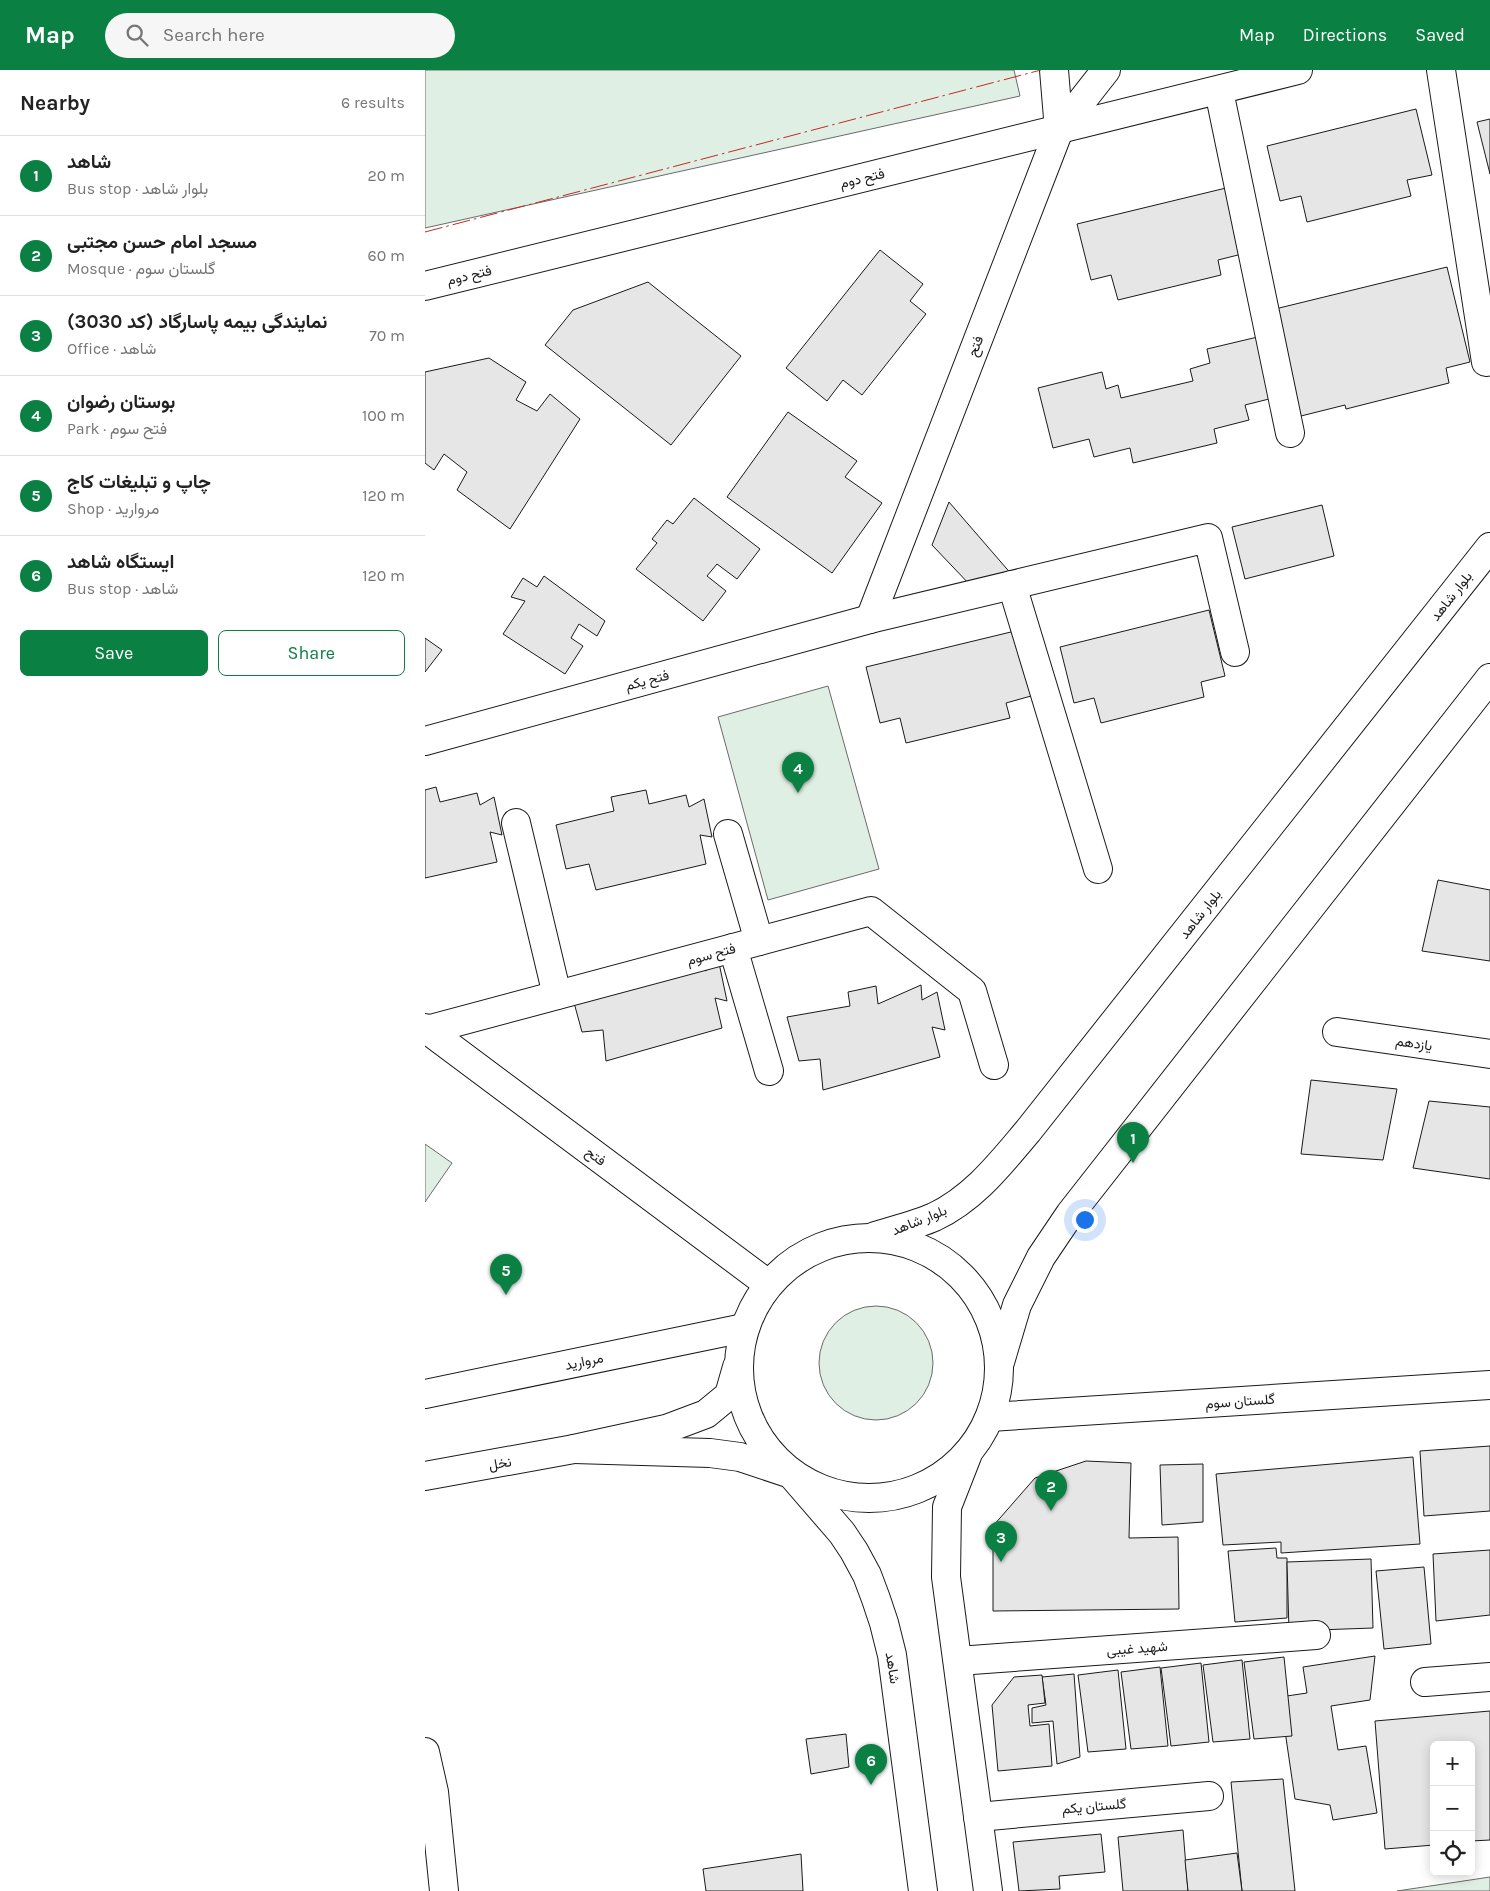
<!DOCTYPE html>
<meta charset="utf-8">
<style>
:root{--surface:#fff;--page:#f6f6f6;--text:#222;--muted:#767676;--line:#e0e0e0;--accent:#0b8043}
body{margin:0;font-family:Karla,Vazirmatn,sans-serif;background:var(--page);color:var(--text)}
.controls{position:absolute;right:15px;bottom:15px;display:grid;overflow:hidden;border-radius:8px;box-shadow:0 2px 12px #0003}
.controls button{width:45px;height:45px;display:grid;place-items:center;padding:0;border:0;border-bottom:1px solid var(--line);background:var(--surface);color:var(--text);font:25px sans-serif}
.you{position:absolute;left:659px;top:1149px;width:18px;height:18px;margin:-12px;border:4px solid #fff;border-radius:50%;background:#1a73e8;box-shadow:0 0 0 8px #1a73e833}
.badge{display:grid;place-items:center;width:32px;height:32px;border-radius:50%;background:var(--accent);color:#fff;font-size:16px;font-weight:700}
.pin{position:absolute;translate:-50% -41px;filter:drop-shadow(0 1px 2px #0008)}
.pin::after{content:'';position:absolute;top:26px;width:18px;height:15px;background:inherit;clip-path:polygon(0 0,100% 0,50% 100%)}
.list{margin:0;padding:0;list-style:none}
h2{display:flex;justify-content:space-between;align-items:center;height:65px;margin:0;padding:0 20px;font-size:21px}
h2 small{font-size:16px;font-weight:400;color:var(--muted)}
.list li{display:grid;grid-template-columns:32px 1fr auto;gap:15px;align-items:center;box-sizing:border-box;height:80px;padding:0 20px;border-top:1px solid var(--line)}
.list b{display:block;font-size:19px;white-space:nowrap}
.list p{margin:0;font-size:16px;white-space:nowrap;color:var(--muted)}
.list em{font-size:16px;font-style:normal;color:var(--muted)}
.actions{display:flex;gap:10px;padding:15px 20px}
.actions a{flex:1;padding:11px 0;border:1px solid var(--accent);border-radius:8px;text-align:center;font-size:18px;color:var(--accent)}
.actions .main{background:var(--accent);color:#fff}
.icon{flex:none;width:28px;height:28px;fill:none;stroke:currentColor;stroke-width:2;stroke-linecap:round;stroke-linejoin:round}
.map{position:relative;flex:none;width:1065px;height:1821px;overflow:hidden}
header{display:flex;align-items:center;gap:30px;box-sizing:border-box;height:70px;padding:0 25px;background:var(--accent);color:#fff}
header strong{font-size:24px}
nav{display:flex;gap:28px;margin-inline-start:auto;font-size:18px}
.search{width:350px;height:45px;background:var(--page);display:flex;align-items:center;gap:12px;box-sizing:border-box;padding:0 18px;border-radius:28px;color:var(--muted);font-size:19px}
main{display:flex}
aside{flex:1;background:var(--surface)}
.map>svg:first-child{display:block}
.green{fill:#e0efe3;stroke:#6a6a6a}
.building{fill:#e6e6e6;stroke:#1a1a1a}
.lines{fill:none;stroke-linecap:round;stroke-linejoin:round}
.minor-casing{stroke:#1a1a1a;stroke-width:30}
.major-casing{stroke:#1a1a1a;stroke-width:30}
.minor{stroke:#fff;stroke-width:28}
.major{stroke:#fff;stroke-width:28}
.power{stroke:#c62828;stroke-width:1;stroke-dasharray:18 4 2.5 4;stroke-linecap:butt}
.labels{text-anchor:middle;stroke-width:4;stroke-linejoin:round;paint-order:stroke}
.street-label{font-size:14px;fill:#1a1a1a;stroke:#fff}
</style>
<header>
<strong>Map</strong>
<div class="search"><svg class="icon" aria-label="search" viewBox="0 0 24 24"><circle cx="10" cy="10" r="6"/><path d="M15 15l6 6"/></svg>Search here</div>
<nav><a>Map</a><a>Directions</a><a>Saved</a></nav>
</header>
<main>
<aside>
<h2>Nearby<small>6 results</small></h2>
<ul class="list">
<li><span class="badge">1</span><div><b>شاهد</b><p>Bus stop · بلوار شاهد</p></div><em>20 m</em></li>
<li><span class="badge">2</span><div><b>مسجد امام حسن مجتبی</b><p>Mosque · گلستان سوم</p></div><em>60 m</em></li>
<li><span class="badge">3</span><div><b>نمایندگی بیمه پاسارگاد (کد 3030)</b><p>Office · شاهد</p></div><em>70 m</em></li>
<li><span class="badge">4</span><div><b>بوستان رضوان</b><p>Park · فتح سوم</p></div><em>100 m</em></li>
<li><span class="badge">5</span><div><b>چاپ و تبلیغات کاج</b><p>Shop · مروارید</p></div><em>120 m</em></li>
<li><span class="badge">6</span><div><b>ایستگاه شاهد</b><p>Bus stop · شاهد</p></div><em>120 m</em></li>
</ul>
<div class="actions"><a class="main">Save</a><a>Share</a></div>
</aside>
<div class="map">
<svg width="1065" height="1821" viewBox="0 0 1065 1821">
<rect width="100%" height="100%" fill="#fff"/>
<g class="green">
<path d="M0 0H589L595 26 0 158Z"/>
<path d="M403 616 454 799 343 830 293 647Z"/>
<path d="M0 1074 27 1093 0 1132Z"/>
<circle cx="451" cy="1293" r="57"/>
<path d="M1065 1807V1821H972Z"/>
</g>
<g class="building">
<path d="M991 39 1007 105 982 110 986 126 882 152 876 126 855 131 842 76Z"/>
<path d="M1065 49V104L1052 52Z"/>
<path d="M801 118 817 184 793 190 796 205 693 230 686 205 666 210 652 154Z"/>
<path d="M455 180 498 214 485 231 501 244 437 325 418 310 402 331 361 298Z"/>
<path d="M1022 197 1045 292 1021 298 1024 313 921 339 920 335 872 347 846 240Z"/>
<path d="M223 212 316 286 246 375 120 275 148 240Z"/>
<path d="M841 265 856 326 820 335 824 350 789 359 792 373 708 393 705 378 669 387 664 369 628 378 613 318 677 302 681 319 693 315 696 328 768 311 765 299 785 293 782 279Z"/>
<path d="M64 288 101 312 91 330 112 341 125 324 155 349 85 459 32 420 42 402 19 384 9 400 0 393V302Z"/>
<path d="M363 342 432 391 420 407 457 433 407 503 302 427Z"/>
<path d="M269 428 335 479 312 509 292 494 282 506 301 521 278 551 211 499 232 473 227 469 242 450 248 454Z"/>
<path d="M524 432 588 506 547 517 507 475Z"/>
<path d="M897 435 909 486 820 509 807 457Z"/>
<path d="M119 506 180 551 172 566 154 554 146 568 158 576 140 604 78 564 100 531 86 527 98 508 112 517Z"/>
<path d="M784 540 800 606 776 612 779 627 676 653 669 628 649 633 635 577Z"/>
<path d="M590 561 606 626 581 633 585 648 481 673 475 648 455 653 441 597Z"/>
<path d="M0 568 17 580 0 602Z"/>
<path d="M11 717 15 732 52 723 55 735 69 727 77 765 65 762 72 792 0 808V720Z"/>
<path d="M221 720 224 734 261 725 264 737 279 729 287 767 275 765 281 794 171 820 164 794 141 799 131 755 189 741 186 727Z"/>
<path d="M1013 810 1065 820V891L997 881Z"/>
<path d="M279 886 280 901 294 893 302 931 290 928 297 958 181 991 178 960 157 962 145 918Z"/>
<path d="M496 915 497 930 512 922 520 960 507 957 515 987 398 1020 395 989 374 991 362 947 425 936 423 922 451 916 453 934Z"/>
<path d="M886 1010 972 1019 958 1090 876 1084Z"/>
<path d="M1004 1031 1065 1037V1109L988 1098Z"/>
<path d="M1065 1376V1441L999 1446 995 1381Z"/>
<path d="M988 1387 995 1474 856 1483V1472L798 1475 791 1404Z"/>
<path d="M661 1391 706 1393 704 1468 753 1467 754 1539 568 1541V1456L610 1408Z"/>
<path d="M778 1394V1452L737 1455 735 1395Z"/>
<path d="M851 1478 852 1488H862V1548L810 1552 803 1481Z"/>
<path d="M1065 1480V1545L1011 1551 1008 1484Z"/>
<path d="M946 1489 948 1558 864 1561 862 1492Z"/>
<path d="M999 1497 1006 1574 959 1579 951 1501Z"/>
<path d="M950 1586 945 1630 906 1636 913 1680 941 1676 952 1743 908 1750 905 1735 870 1729 855 1627 882 1623 878 1597Z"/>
<path d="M859 1587 867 1666 829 1669 819 1592Z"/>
<path d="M817 1590 825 1669 788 1672 778 1595Z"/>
<path d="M776 1593 784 1672 746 1676 736 1598Z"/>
<path d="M735 1597 743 1676 706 1679 696 1602Z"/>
<path d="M693 1600 701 1679 663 1682 653 1605Z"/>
<path d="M649 1604 655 1687 632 1694 628 1651 607 1653V1638L621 1635 617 1607Z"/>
<path d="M617 1605 620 1633 603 1635 605 1656 624 1654 627 1696 573 1701 567 1635 589 1607Z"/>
<path d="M1065 1641V1770L1046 1771V1675H1009V1775L960 1779 950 1651Z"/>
<path d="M421 1664 424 1697 386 1704 381 1669Z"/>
<path d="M858 1709 870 1821H817L806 1712Z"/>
<path d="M758 1760 763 1821H698L693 1767Z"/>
<path d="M676 1764 680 1802 634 1806 635 1819 594 1821 588 1772Z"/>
<path d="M812 1783 817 1821H763L760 1790Z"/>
<path d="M376 1784 378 1821H281L278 1799Z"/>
</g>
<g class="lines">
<g class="minor-casing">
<g id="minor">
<path d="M1016 0 1061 292"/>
<path d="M794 21 865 363"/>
<path d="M634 60 681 0"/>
<path d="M0 216 873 0"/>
<path d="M587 515 673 799"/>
<path d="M445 549 634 60 629 0"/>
<path d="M0 671 445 549 783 468 810 582"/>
<path d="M91 753 132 925"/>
<path d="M303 764 334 871"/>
<path d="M308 878 344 1001"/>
<path d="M0 958 343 1214"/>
<path d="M2 960 446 841 547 921 569 995"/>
<path d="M912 962 1065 984"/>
<path d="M565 1347 1065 1315"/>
<path d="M533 1591 891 1565"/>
<path d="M1000 1612 1065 1607"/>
<path d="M0 1682 9 1722 19 1821"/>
<path d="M553 1747 784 1726"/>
</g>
</g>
<g class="major-casing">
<g id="major">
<path d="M450 1166C469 1160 491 1155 509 1147 549 1128 575 1094 603 1061L1065 477"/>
<circle cx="444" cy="1298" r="130"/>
<path d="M575 1292 592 1235 616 1187 645 1144 1065 608"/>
<path d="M0 1324 319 1258"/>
<path d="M149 1379 285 1383 315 1387 366 1404 417 1463 429 1481 442 1505 451 1529 459 1553 467 1585 498 1821"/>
<path d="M542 1386 522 1437 521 1507 563 1821"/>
<path d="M0 1406 149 1379 241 1359 281 1344 304 1325 312 1297"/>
</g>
</g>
<use href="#minor" class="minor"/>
<use href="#major" class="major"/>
<path class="power" d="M0 162 616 0"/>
</g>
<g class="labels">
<g class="street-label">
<text transform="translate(437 108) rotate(-14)" y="5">فتح دوم</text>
<text transform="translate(44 205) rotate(-14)" y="5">فتح دوم</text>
<text transform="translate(550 276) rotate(-69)" y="5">فتح</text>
<text transform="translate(1026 526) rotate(-52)" y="5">بلوار شاهد</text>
<text transform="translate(222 610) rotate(-15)" y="5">فتح یکم</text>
<text transform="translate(775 844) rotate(-52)" y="5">بلوار شاهد</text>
<text transform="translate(286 884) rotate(-15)" y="5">فتح سوم</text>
<text transform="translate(989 973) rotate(8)" y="5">یازدهم</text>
<text transform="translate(171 1086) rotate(37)" y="5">فتح</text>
<text transform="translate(494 1150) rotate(-22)" y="5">بلوار شاهد</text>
<text transform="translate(159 1291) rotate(-12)" y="5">مروارید</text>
<text transform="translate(815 1331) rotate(-4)" y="5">گلستان سوم</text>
<text transform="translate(75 1393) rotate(-10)" y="5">نخل</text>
<text transform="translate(712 1578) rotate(-4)" y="5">شهید غیبی</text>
<text transform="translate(468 1598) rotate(81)" y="5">شاهد</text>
<text transform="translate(669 1736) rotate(-5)" y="5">گلستان یکم</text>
</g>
</g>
</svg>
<div class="controls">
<button>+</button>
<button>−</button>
<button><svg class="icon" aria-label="locate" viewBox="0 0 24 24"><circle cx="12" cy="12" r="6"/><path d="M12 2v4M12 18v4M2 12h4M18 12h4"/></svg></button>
</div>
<div class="you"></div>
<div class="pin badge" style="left:708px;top:1093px">1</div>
<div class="pin badge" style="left:626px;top:1441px">2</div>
<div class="pin badge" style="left:576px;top:1492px">3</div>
<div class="pin badge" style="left:373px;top:723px">4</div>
<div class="pin badge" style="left:81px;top:1225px">5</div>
<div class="pin badge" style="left:446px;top:1715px">6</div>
</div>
</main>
